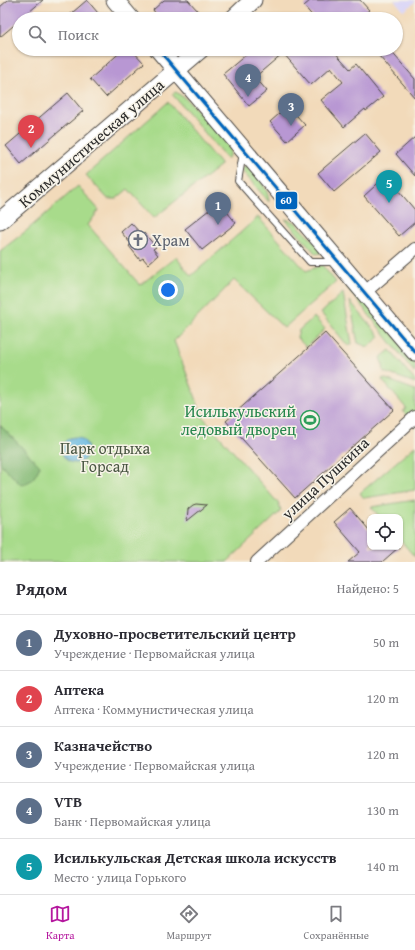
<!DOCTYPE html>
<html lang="ru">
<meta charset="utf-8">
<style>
:root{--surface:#fff;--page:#f2f2f3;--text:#2b2b33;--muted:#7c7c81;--line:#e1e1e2;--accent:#b5179e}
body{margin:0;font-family:"Gentium Book Plus",serif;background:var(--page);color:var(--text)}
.controls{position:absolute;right:12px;bottom:12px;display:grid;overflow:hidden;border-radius:8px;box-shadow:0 1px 3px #0004}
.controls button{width:36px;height:36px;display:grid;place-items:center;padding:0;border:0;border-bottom:1px solid var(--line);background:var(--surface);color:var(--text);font:20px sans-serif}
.you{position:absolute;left:168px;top:290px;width:14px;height:14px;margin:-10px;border:3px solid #fff;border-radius:50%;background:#1a73e8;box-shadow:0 0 0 6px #1a73e833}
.badge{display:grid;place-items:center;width:26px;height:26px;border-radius:50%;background:var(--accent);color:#fff;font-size:13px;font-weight:700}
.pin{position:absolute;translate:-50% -33px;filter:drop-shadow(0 1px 2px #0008)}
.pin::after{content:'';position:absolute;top:21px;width:14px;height:12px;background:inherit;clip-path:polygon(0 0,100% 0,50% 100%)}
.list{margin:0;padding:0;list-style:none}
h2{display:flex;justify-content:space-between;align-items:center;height:52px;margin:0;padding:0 16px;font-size:17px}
h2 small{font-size:13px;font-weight:400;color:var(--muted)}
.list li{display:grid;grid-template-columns:26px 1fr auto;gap:12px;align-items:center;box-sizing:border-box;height:56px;padding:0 16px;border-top:1px solid var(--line)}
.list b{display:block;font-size:15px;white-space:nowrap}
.list p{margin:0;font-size:13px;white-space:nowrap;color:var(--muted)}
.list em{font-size:13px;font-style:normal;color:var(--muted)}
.icon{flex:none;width:22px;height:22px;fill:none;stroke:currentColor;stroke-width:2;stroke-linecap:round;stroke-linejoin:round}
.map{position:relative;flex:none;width:415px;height:562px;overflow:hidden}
.search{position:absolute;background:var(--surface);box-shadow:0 1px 3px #0004;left:12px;right:12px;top:12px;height:44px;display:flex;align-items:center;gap:10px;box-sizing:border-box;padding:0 14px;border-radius:22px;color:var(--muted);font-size:15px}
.sheet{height:332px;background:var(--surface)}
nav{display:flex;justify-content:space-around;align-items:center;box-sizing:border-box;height:56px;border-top:1px solid var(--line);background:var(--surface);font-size:11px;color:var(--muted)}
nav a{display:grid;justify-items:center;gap:2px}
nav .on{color:var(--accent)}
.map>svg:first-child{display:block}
.built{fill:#dad6f7}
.green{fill:#a8db8b;stroke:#6a835b}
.forest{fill:#86bb77;stroke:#587351}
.water{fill:#64b7e0;stroke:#487186}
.building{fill:#b897d3}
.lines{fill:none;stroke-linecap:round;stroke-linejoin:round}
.lane-casing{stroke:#494540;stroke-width:8}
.street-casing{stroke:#494540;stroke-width:14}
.secondary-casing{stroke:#494540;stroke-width:19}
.lane{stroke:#fff;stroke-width:6}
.street{stroke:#fff;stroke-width:12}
.secondary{stroke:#fff;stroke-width:17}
.bus-1-casing{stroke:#f7f3e8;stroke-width:6}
.bus-1{stroke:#0065bd;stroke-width:3}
.labels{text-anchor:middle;stroke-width:3;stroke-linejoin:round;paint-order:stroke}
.street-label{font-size:16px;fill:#2b2b2b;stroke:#f7f3e8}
.worship-label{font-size:16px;fill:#5b616d;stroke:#f7f3e8;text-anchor:start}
.leisure-label{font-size:16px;fill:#27864d;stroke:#f7f3e8;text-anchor:end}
.park-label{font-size:16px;fill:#4a5743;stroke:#f7f3e8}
.line-badge{stroke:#f7f3e8;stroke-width:1.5}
.badge-label{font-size:11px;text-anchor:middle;font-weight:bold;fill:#fff}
</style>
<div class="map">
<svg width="415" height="562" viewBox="0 0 415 562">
<rect width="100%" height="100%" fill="#f7f3e8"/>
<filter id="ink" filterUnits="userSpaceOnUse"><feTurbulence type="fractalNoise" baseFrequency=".025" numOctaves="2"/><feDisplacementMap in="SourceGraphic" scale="8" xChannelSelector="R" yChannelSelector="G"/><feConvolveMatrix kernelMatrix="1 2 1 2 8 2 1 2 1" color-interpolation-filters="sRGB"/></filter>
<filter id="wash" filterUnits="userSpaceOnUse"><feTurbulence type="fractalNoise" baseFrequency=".012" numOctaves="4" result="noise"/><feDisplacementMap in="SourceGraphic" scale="16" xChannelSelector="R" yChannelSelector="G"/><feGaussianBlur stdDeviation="0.9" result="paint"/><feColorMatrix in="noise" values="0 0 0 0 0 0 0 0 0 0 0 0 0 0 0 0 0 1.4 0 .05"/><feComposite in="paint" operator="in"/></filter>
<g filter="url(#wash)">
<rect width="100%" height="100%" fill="#f2daba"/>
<path class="built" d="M394 0H415V2L404 11Z"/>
<g class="green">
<path d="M176 92 186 99 228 142C231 149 232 153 227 159L172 94Z"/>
<path d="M168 102 221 165 154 218 128 189 116 199H108L86 175Z"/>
<path d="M244 166H248C257 177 269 188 269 202L243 172 242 168Z"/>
<path d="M78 186 99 210 88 225 140 285 176 257 191 276 258 217 306 271 322 265 336 282 284 328 234 280 174 341 196 398 201 415 279 504 281 511 227 562H0V251L26 231Z"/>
<path d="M285 219 295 222 324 252 316 254Z"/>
<path d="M350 284 415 360V373L347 287Z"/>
<path d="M343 293 352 344 348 346 321 313Z"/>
<path d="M350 301 380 337 368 347 358 343Z"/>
<path d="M314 317 325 329 306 347 297 338 299 330Z"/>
<path d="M390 350 415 381V383L384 372 383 365 380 358Z"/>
<path d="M383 378 415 390V410L408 417 403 412 406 408 382 380Z"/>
<path d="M415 446V490L364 498 360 493Z"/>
<path d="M415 500V557L400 540V517H380L371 507Z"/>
</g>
<path class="forest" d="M0 425 40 466C35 477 32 482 21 485L0 463Z"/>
<circle class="water" cx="75" cy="450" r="13"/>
<g id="blocks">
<g class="building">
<path d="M8 0H43L21 19H19V21L0 37V7Z"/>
<path d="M87 0 103 19H65Z"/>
<path d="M164 0H188L198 11 189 19H160L153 10Z"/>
<path d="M311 0H360L369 10 359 19H315L304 6Z"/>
<path d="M124 49H131L144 63 106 97 90 79Z"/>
<path d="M253 49H332L350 69 356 64 383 97 366 111 365 109 344 127 321 100 343 82 331 67 311 85 283 53 255 77 267 91 249 106 223 74Z"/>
<path d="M373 49H389L415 79V98Z"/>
<path d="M68 93 83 111 21 164 6 146Z"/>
<path d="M288 106 305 125 287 141 270 122Z"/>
<path d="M365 133 381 152 334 192 318 173Z"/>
<path d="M415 137V176L396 154Z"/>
<path d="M386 176 415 210V222L399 236 364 196Z"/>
<path d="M219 202 236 223 202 250 185 229Z"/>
<path d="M131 223 142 235 144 233 156 247 153 249 158 255 148 264 143 258 140 260 129 246 131 244 121 232Z"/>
<path d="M325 333 394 410 295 498 226 421Z"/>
<path d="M196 504 207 505 187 521 188 509 193 505Z"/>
<path d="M350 508 370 531V547H399L382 562H348L360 552 334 522Z"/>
</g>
</g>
</g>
<g filter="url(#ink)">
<use href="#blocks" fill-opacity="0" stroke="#494540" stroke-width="1"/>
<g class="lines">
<g class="lane-casing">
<path id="lane" d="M243 153 238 181 310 262H334"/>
</g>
<g class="street-casing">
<g id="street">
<path d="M364 293 415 249"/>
<path d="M257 562 415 417"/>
</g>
</g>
<g class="secondary-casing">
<g id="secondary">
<path d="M115 0 131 19"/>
<path d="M233 19 253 0"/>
<path d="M158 49 415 352"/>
<path d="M0 221 201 49"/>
</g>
</g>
<use href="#lane" class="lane"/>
<use href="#street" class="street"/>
<use href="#secondary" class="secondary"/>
<g class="bus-1-casing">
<path id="bus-1" d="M158 49 415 352"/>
</g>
<use href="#bus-1" class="bus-1"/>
</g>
</g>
<defs>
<g id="church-ring" transform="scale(1)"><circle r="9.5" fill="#f7f3e8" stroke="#6b7280" stroke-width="1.5"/><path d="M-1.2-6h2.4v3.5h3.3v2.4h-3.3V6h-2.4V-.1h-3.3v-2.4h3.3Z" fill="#6b7280"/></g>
<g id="stadium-ring" transform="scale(1)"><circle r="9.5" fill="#f7f3e8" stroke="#2e9e5b" stroke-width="1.5"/><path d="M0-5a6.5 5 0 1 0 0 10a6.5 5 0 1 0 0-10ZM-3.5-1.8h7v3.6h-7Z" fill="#2e9e5b"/></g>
</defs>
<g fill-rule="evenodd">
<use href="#church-ring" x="138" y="240"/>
<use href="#stadium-ring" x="310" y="420"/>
</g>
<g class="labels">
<g class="street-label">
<text transform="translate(91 143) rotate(-41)" y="6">Коммунистическая улица</text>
<text transform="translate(325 478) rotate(-43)" y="6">улица Пушкина</text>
</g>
<g class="worship-label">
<text x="152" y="246">Храм</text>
</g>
<g class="leisure-label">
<text x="296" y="417">Исилькульский<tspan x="296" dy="18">ледовый дворец</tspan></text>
</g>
<g class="park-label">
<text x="105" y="454">Парк отдыха<tspan x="105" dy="18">Горсад</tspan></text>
</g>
</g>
<rect class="line-badge" x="275" y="191" width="23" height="19" rx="4" fill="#0065bd"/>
<g class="badge-label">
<text x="286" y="204">60</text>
</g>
</svg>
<div class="controls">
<button><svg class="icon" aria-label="locate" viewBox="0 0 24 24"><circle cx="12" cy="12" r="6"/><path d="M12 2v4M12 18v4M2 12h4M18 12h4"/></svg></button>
</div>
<div class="you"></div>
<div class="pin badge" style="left:218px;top:225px;background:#5c6f8a">1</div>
<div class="pin badge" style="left:31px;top:148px;background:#e0444e">2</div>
<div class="pin badge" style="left:291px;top:126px;background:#5c6f8a">3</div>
<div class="pin badge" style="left:248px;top:97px;background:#5c6f8a">4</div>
<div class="pin badge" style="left:389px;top:203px;background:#0f9aa8">5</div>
<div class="search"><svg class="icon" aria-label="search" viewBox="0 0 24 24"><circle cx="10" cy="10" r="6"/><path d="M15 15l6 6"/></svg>Поиск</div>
</div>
<section class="sheet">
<h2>Рядом<small>Найдено: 5</small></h2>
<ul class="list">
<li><span class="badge" style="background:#5c6f8a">1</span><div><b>Духовно-просветительский центр</b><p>Учреждение · Первомайская улица</p></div><em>50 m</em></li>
<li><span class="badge" style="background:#e0444e">2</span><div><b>Аптека</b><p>Аптека · Коммунистическая улица</p></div><em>120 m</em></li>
<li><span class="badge" style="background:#5c6f8a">3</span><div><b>Казначейство</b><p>Учреждение · Первомайская улица</p></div><em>120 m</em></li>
<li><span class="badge" style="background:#5c6f8a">4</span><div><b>VTB</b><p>Банк · Первомайская улица</p></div><em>130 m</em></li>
<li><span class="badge" style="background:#0f9aa8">5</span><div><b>Исилькульская Детская школа искусств</b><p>Место · улица Горького</p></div><em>140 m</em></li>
</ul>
</section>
<nav>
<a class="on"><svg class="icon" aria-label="map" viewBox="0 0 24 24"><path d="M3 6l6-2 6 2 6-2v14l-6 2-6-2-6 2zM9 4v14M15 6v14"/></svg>Карта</a>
<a><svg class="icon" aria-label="directions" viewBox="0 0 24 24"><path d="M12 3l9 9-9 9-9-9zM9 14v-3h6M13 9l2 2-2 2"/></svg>Маршрут</a>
<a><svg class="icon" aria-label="saved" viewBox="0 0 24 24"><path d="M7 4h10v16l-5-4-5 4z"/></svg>Сохранённые</a>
</nav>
